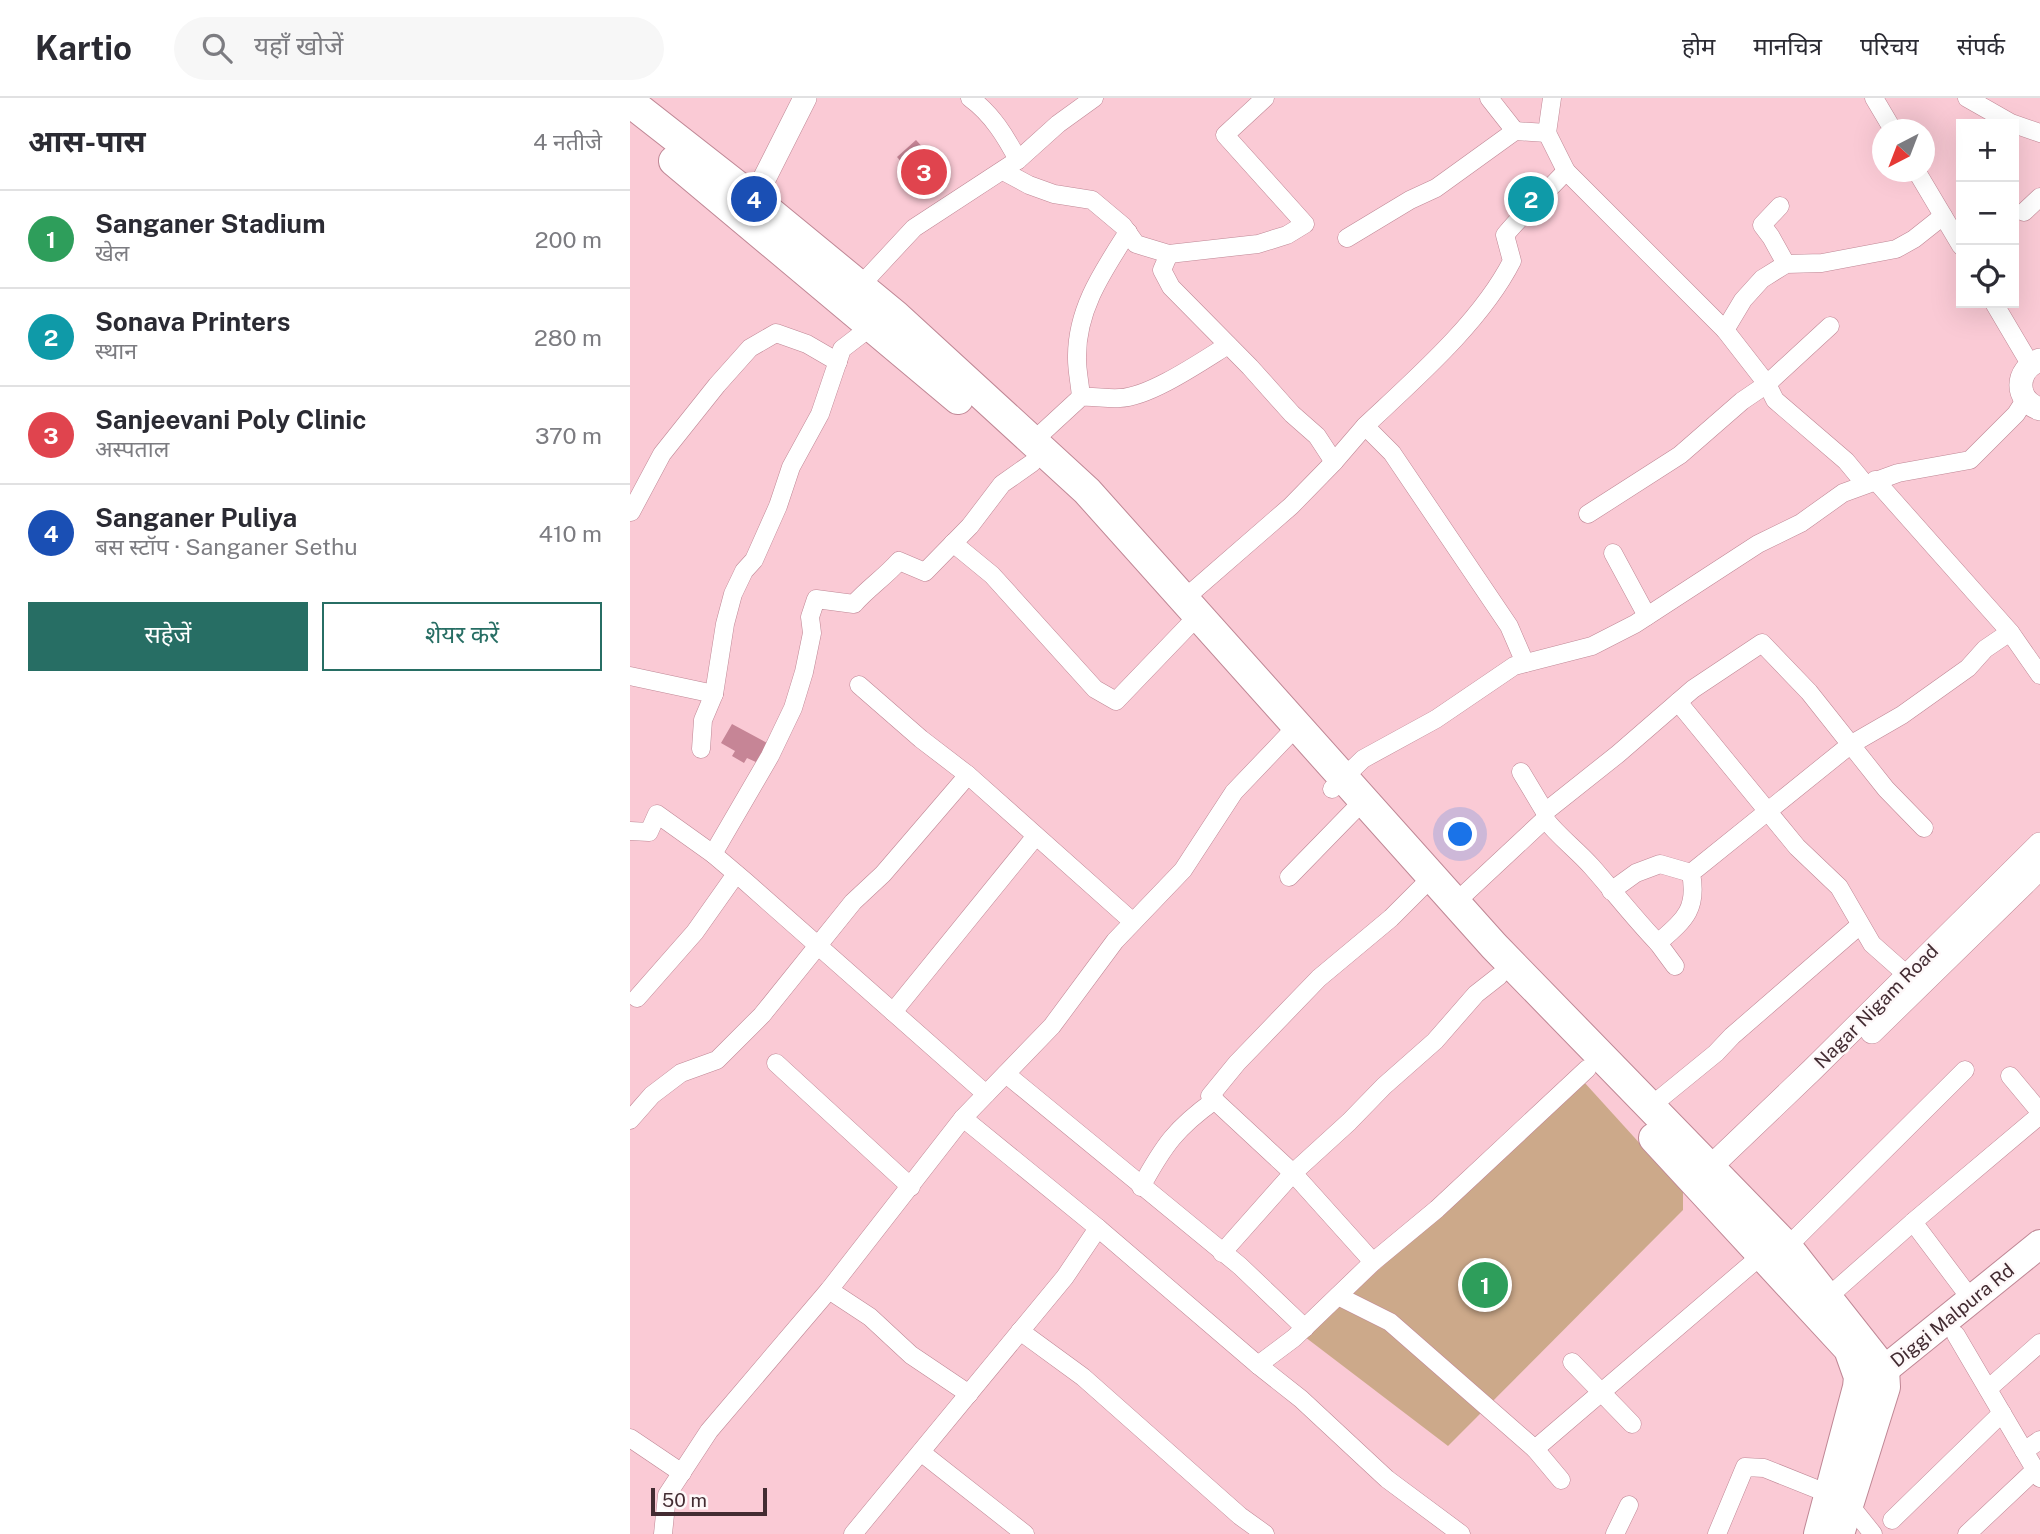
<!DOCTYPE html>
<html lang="hi">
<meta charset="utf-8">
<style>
:root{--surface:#fff;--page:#f7f7f7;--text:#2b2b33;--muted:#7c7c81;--line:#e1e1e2;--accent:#276e64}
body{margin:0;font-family:"Public Sans","Noto Sans Devanagari",sans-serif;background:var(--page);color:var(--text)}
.controls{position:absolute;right:21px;top:21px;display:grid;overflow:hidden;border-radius:0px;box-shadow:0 7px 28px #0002}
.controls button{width:63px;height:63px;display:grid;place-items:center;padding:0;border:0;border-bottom:2px solid var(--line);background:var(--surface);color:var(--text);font:35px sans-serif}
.compass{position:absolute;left:1242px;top:21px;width:63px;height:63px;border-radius:50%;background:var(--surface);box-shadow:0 7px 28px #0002;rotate:222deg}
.scale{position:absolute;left:21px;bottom:18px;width:116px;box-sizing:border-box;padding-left:7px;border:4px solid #432c32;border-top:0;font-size:19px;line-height:24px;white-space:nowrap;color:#432c32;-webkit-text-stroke:5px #fef8f9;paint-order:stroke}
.you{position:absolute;left:831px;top:737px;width:24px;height:24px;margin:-18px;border:5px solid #fff;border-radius:50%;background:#1a73e8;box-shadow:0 0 0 10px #1a73e833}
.badge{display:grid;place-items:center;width:46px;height:46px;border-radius:50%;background:var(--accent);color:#fff;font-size:23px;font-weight:700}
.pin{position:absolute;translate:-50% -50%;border:4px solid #fff;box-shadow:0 2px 7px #0006}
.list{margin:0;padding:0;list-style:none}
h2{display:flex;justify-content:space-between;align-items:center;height:91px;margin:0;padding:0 28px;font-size:30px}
h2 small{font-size:23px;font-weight:400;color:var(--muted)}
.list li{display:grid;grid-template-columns:46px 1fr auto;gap:21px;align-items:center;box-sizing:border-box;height:98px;padding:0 28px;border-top:2px solid var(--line)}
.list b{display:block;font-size:26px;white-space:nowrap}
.list p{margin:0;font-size:23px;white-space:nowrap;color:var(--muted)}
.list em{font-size:23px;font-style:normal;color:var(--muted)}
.actions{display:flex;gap:14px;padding:21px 28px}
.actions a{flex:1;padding:16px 0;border:2px solid var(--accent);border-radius:0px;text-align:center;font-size:24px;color:var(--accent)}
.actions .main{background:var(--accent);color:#fff}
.icon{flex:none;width:38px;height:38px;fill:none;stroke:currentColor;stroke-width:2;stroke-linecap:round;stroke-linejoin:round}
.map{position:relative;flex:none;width:1410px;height:1436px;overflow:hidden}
header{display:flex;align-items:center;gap:42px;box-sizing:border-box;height:98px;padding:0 35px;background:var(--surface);border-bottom:2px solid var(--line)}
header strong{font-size:33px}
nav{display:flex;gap:38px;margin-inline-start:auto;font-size:24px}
.search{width:490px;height:63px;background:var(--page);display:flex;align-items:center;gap:18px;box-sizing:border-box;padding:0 24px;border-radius:38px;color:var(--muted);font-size:26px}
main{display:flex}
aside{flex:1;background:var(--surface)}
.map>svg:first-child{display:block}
.grass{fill:#cca98a}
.building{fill:#c68596}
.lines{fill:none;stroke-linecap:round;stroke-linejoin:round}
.minor-casing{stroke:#bf8795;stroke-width:19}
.tertiary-casing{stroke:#bf8795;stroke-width:24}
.primary-casing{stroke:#bf8795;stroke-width:30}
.trunk-casing{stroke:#bf8795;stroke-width:32}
.minor{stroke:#fff;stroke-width:18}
.tertiary{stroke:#fff;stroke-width:23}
.primary{stroke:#fff;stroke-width:28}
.trunk{stroke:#fff;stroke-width:30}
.labels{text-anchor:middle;stroke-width:5;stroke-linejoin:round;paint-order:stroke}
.street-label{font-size:19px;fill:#432c32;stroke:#fef8f9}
</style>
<header>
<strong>Kartio</strong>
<div class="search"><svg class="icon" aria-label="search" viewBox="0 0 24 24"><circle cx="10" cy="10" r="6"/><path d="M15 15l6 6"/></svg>यहाँ खोजें</div>
<nav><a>होम</a><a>मानचित्र</a><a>परिचय</a><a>संपर्क</a></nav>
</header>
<main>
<aside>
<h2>आस-पास<small>4 नतीजे</small></h2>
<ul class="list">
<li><span class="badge" style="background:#2e9e5b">1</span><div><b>Sanganer Stadium</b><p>खेल</p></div><em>200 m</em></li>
<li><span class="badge" style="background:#0f9aa8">2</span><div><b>Sonava Printers</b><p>स्थान</p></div><em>280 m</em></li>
<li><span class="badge" style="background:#e0444e">3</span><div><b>Sanjeevani Poly Clinic</b><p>अस्पताल</p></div><em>370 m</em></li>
<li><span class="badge" style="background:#1a4fb4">4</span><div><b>Sanganer Puliya</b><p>बस स्टॉप · Sanganer Sethu</p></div><em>410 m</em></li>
</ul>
<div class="actions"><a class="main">सहेजें</a><a>शेयर करें</a></div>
</aside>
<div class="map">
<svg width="1410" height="1436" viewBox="0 0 1410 1436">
<rect width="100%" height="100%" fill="#facad5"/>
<path class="grass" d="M954 984 1053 1093V1112L818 1348 675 1239Z"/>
<g class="building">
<path d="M286 42 315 74 296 92 267 59Z"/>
<path d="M102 626 139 646 128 665 117 660 114 665 102 658 105 653 91 645Z"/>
</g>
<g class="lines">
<g class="minor-casing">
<g id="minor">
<path d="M340 0C362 16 376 39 388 62"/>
<path d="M1244 0 1263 32"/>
<path d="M1337 0 1381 25 1410 35"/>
<path d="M885 33 917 35 922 0"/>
<path d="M917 35 936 73"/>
<path d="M373 73 399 87 424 96 462 102 493 128 506 146 539 156 628 146 657 137 675 126 595 37 635 0"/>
<path d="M1287 74 1331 148"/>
<path d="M1150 108 1132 127 1141 139 1156 166"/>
<path d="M1394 114 1410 99"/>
<path d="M717 140 780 102 806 90 885 33 859 0"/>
<path d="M539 156 532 172 541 189 620 269 662 316 687 338 704 364"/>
<path d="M230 188 284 130 388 62 428 26 464 0"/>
<path d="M1364 205 1400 266"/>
<path d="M1095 232 1113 202 1132 181 1156 166 1192 165 1266 151 1284 141 1313 118"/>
<path d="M451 299C450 286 447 273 447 261 446 212 473 173 498 134"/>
<path d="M400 346 451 299C464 298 477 301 490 300 520 299 572 263 598 247"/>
<path d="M1245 382 1380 534"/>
<path d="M1 414 32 356 87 287 120 250 146 235 177 246 208 264"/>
<path d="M958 416 1050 357 1112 303 1137 286 1200 228"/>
<path d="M323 445 362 477 465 591 486 603 558 528"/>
<path d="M983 455 1017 518"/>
<path d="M554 501 661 408 704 364 735 328"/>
<path d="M895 565 879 528 762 355 735 328C785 281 851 224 882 163L875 137C894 114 916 95 936 73L1095 232 1137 286 1145 302 1216 363 1235 386"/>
<path d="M0 578 84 596"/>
<path d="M1048 604 1167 749 1209 789 1242 846 1277 877"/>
<path d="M71 651 73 622 84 596 95 526 103 496 114 473 124 462 148 408 161 369 190 316 212 251 242 228"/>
<path d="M891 674 915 714"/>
<path d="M338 677 503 824"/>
<path d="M702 691 733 661 806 621 884 568 962 548 1005 526 1128 446 1171 425 1213 395 1268 375 1340 362 1386 316 1395 302"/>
<path d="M915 721C929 739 947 752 962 769 984 794 1004 820 1028 845 1054 822 1068 812 1061 775L1220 647 1272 617 1338 570 1355 551 1380 534 1410 577"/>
<path d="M0 733 19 734 27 716 83 756 116 784 356 996"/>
<path d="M83 756 140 658 163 610 174 574 182 535 180 519 186 501 224 506C238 490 255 479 269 463L295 474 340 428 372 386 402 365"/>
<path d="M659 779 734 702"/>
<path d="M981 793 1006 775 1030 766 1061 775"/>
<path d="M825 805 915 721V714L988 656 1063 591 1132 545 1179 594 1256 691 1294 730"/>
<path d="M1028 845 1045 868"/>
<path d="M7 900 65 834 106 776"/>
<path d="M263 914 405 739"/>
<path d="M146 965 281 1089"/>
<path d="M376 976 610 1168 675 1230"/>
<path d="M1380 978 1410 1014"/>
<path d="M1021 1008 1086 955 1102 938 1230 827"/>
<path d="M333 1020 468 1130 628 1267 671 1301 757 1381 831 1436"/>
<path d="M0 1022 22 997 51 975 87 962 132 917 223 804 253 776 338 677 291 641 229 587"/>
<path d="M511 1089C534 1047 546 1030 585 1002"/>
<path d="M1157 1149 1335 972"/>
<path d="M592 1155 663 1075 719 1024 754 988 805 943 846 896 869 878"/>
<path d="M743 1164 663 1075 580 998 607 965 689 880 761 820 802 779"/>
<path d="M199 1192 240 1219 281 1257 339 1296"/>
<path d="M708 1198 760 1224 905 1351 1133 1156"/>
<path d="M1198 1199 1283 1124"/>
<path d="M1341 1201 1283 1124 1410 1017"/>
<path d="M390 1233 453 1279 610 1418 635 1436"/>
<path d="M1326 1237 1410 1380"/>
<path d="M942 1264 1002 1326"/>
<path d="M628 1267 664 1240 743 1164 807 1111 957 971"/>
<path d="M1358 1291 1410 1245"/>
<path d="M0 1340 52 1375"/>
<path d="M905 1351 931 1382"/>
<path d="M1394 1353 1410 1342"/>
<path d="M292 1355 395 1436"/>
<path d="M1219 1406 1243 1436"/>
<path d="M1262 1422 1372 1315"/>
<path d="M33 1436 37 1397 79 1333 199 1192 333 1020 422 928 485 843 553 772 604 694 667 628"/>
<path d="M223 1436 435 1179 468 1130"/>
<path d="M985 1436 999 1407"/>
<path d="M1087 1436 1115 1369 1134 1370 1199 1396"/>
<path d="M1337 1436 1405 1372"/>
</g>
</g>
<g class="tertiary-casing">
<g id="tertiary">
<path d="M124 101 175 0"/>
<path d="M1410 262C1385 272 1384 302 1410 311"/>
<path d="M1242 934 1410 770"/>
<path d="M1070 1079 1182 972 1410 746"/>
</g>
</g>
<g class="primary-casing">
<path id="primary" d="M1232 1278 1254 1272 1410 1146"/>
</g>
<g class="trunk-casing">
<g id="trunk">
<path d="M0 4 124 101 265 217 457 393 864 848 1157 1149 1254 1272 1255 1289 1209 1436"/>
<path d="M44 63 328 301"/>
<path d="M1024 1040 1219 1251 1229 1279 1228 1289 1189 1436"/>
</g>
</g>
<use href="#minor" class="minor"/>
<use href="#tertiary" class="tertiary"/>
<use href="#primary" class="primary"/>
<use href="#trunk" class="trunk"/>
</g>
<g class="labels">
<g class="street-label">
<text transform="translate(1246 908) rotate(-45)" y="7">Nagar Nigam Road</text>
<text transform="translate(1322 1217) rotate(-39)" y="7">Diggi Malpura Rd</text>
</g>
</g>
</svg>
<div class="controls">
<button>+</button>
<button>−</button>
<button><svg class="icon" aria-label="locate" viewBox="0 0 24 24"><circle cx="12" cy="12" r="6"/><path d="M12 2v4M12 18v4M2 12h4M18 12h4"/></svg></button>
</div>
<svg class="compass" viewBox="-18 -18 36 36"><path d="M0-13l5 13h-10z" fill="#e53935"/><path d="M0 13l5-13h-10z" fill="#7c7c81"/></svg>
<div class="scale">50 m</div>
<div class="you"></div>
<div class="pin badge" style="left:855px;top:1187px;background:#2e9e5b">1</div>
<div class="pin badge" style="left:901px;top:101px;background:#0f9aa8">2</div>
<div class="pin badge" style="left:294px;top:74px;background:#e0444e">3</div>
<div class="pin badge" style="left:124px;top:101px;background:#1a4fb4">4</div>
</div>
</main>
